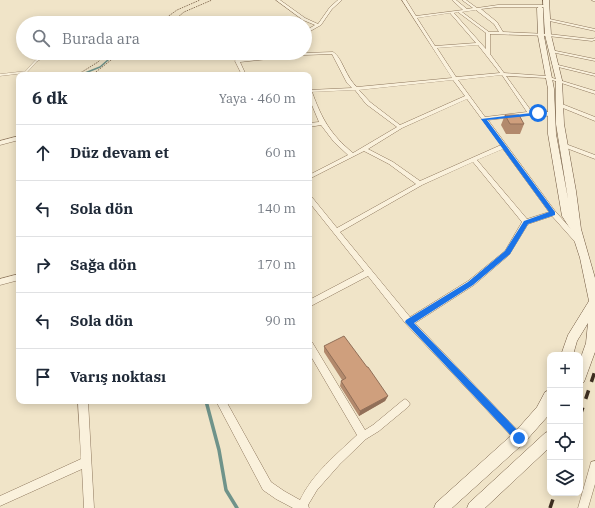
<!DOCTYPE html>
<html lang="tr">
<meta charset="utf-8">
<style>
:root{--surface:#fff;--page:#f6f6f7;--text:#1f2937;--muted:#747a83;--line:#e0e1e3}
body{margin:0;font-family:"IBM Plex Serif",serif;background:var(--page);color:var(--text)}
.controls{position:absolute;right:12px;bottom:12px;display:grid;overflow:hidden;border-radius:8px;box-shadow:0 2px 10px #0003}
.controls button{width:36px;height:36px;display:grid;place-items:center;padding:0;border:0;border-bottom:1px solid var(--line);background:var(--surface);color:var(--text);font:20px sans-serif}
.stop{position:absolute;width:12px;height:12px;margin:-9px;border:3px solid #1a73e8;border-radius:50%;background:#fff}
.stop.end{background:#1a73e8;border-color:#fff;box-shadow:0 1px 4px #0008}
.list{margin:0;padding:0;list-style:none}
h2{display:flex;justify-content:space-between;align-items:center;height:52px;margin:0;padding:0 16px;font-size:17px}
h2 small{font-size:13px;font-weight:400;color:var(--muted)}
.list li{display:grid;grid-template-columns:26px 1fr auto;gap:12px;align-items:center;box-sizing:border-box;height:56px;padding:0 16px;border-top:1px solid var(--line)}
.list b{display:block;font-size:15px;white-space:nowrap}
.list em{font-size:13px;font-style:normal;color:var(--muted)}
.icon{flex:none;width:22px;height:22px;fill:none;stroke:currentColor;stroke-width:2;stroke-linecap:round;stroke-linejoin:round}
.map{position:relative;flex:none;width:595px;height:508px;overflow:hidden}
.search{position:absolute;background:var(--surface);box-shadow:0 2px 10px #0003;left:16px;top:16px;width:296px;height:44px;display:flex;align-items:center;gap:10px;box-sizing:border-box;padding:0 14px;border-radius:22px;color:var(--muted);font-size:15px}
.panel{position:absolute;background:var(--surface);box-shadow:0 2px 10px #0003;left:16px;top:72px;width:296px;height:332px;border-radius:8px}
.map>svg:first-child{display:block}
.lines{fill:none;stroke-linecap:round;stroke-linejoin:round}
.stream-far1{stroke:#6f938a;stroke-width:1.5}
.stream{stroke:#6f938a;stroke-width:3.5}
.lane-casing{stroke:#8d765c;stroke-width:2.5}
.street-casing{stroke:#8d765c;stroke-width:1}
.secondary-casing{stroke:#6f573f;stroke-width:1}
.path{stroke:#8d765c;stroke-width:1;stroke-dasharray:1.5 1;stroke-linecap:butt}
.lane{stroke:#faf1dc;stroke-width:2}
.street{fill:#faf1dc;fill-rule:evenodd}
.secondary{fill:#faf1dc;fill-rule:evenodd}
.rail{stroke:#3d2e20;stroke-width:3.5;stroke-dasharray:9 9;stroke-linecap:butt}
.wall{fill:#b2896c}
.shaded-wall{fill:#916f58}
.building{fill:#cf9f7d;stroke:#916f58}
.route{fill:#1a73e8}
</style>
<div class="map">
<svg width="595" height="508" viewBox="0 0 595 508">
<rect width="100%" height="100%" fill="#f0e4c8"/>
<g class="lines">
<path class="stream-far1" d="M80 75 100 67 116 53"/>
<path class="stream" d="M206 401 219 450 226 490 237 508"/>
<g class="lane-casing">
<g id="lane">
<path d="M74 23 75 21"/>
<path d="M230 53 237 61"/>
<path d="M0 75 26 72 36 61 49 53"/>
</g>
</g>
<g class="street-casing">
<g id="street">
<path d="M276 0H280L305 18 318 24 330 7 338 0H342L332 9 321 25 305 34V31L315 25 303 20Z"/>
<path d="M402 0H406L416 16 463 10 452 0H456L467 9 473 8 462 0H466L477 8 498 5H546L547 7H498L481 9 497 22 503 32 548 34 592 39 595 38V40L592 41 548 36 490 34V54L504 73 546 76 595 91V94L546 78 506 76 532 112H551L554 114 551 116 530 115 488 120 555 211 580 239 581 241 580 243H576L552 216 528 224 509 255 474 285 415 323 522 435 524 438 522 441 519 443 516 441 406 324 368 276 309 307V300L364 271 309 202V196H311L337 228 416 184 389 164 364 151 309 179V175L348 155 334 142 321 125 309 127V123L319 122 309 98V90L352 88 347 83 332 54 305 55 240 62 246 75H242L235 61 237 60 305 53 333 52C342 57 346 78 357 87L452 78ZM476 10 494 24 499 32H489L462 12ZM458 12 486 33V49L454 13ZM450 13 476 43 435 46 417 18ZM478 45 500 73 456 77 437 48ZM502 75 527 112 485 117 458 80ZM453 80 465 96 400 125 370 102 359 90ZM355 90 366 104 397 127 353 153C330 134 322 119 312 92ZM467 99 501 145 420 181 393 162 368 149 402 128ZM503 149 549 212 527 219 477 160ZM473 162 522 222 505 251 468 281 410 317 340 232 422 185Z"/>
<path d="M592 0H595V1H593Z"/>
<path d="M545 18 595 29V31L545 20Z"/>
<path d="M551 50 595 59V61L551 52Z"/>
<path d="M554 64 595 74V76L554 66Z"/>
<path d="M558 104H562L595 117V121L558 106Z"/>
<path d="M19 136V140L0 145V141Z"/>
<path d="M563 143 595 155V159L561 146 560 145Z"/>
<path d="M19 274V280L0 285V279Z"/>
<path d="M309 341 312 342 365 430 373 425 402 401 405 399 408 401 410 404 408 407 379 431 366 439 340 464 317 490 308 505 309 508H293L276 499 263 490 216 401H226L271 482 284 491 300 500C313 473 336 455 357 435L309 353Z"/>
<path d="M78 401H88L94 508H84L82 469 0 506V496L81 459Z"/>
<path d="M595 461V484L588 508H578L590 466 591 462Z"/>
</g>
</g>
<g class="secondary-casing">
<g id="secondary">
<path d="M543 0H549L551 35 562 80 564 124 576 191 581 229 595 278V352L584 382 580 384V360L586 343 588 323 577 341 573 355H561L568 335 589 301 580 258 571 230 562 216 548 134V89L538 36 537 8 540 6 543 8 544 36 554 89 556 134 568 199 556 124V80L545 35Z"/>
<path d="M550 390V410L547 417 524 443 452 508H434L436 503 514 433 537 407 545 392Z"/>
<path d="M550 431V447L485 508H467L469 503 545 433Z"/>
</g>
</g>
<g class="path">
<path d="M159 23 177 10 200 0"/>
<path d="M171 23 184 12 212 0"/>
<path d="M77 75 98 62 107 53"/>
<path d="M92 75 120 53"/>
</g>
<use href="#lane" class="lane"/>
<use href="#street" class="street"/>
<use href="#secondary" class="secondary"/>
<g class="rail">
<path d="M580 416 595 371"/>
<path d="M550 508 555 493"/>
</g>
</g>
<g class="wall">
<path d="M505 115 524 124 520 134H506L501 125Z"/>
<path d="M324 346 388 396 385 401 359 416 340 386 341 381 342 380 324 352Z"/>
</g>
<path class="shaded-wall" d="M388 396 385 401 359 416 360 411Z"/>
<g class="building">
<path d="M505 115H519L524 124H510Z"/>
<path d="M344 336 367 367H368L388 396 360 411 341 381 346 378 324 346Z"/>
</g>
<path class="route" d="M540 112 538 115 487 120 555 212V215L528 224 510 254 473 285 414 323 522 435 523 438 522 441 519 442 516 441 405 322 406 320 468 282 505 251 524 221 549 212 481 119Z"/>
</svg>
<div class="controls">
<button>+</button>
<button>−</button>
<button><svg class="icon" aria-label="locate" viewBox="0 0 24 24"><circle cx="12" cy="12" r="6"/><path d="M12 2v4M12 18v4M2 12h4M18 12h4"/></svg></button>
<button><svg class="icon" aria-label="layers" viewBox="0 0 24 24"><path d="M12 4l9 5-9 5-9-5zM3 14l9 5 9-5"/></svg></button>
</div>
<div class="stop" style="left:538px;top:113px"></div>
<div class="stop end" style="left:519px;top:438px"></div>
<div class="search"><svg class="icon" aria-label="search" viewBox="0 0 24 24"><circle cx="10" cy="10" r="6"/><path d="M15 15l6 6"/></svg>Burada ara</div>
<section class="panel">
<h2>6 dk<small>Yaya · 460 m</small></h2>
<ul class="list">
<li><svg class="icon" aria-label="ahead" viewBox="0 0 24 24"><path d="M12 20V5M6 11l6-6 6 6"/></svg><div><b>Düz devam et</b></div><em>60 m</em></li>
<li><svg class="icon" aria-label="left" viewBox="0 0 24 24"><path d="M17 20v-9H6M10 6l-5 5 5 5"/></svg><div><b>Sola dön</b></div><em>140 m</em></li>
<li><svg class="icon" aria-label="right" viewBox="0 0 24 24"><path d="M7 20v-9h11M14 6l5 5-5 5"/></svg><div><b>Sağa dön</b></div><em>170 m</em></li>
<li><svg class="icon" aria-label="left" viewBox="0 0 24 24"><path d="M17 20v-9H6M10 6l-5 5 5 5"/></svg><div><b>Sola dön</b></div><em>90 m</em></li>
<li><svg class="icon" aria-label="arrive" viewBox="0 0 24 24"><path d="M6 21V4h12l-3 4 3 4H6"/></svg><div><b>Varış noktası</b></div></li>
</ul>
</section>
</div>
